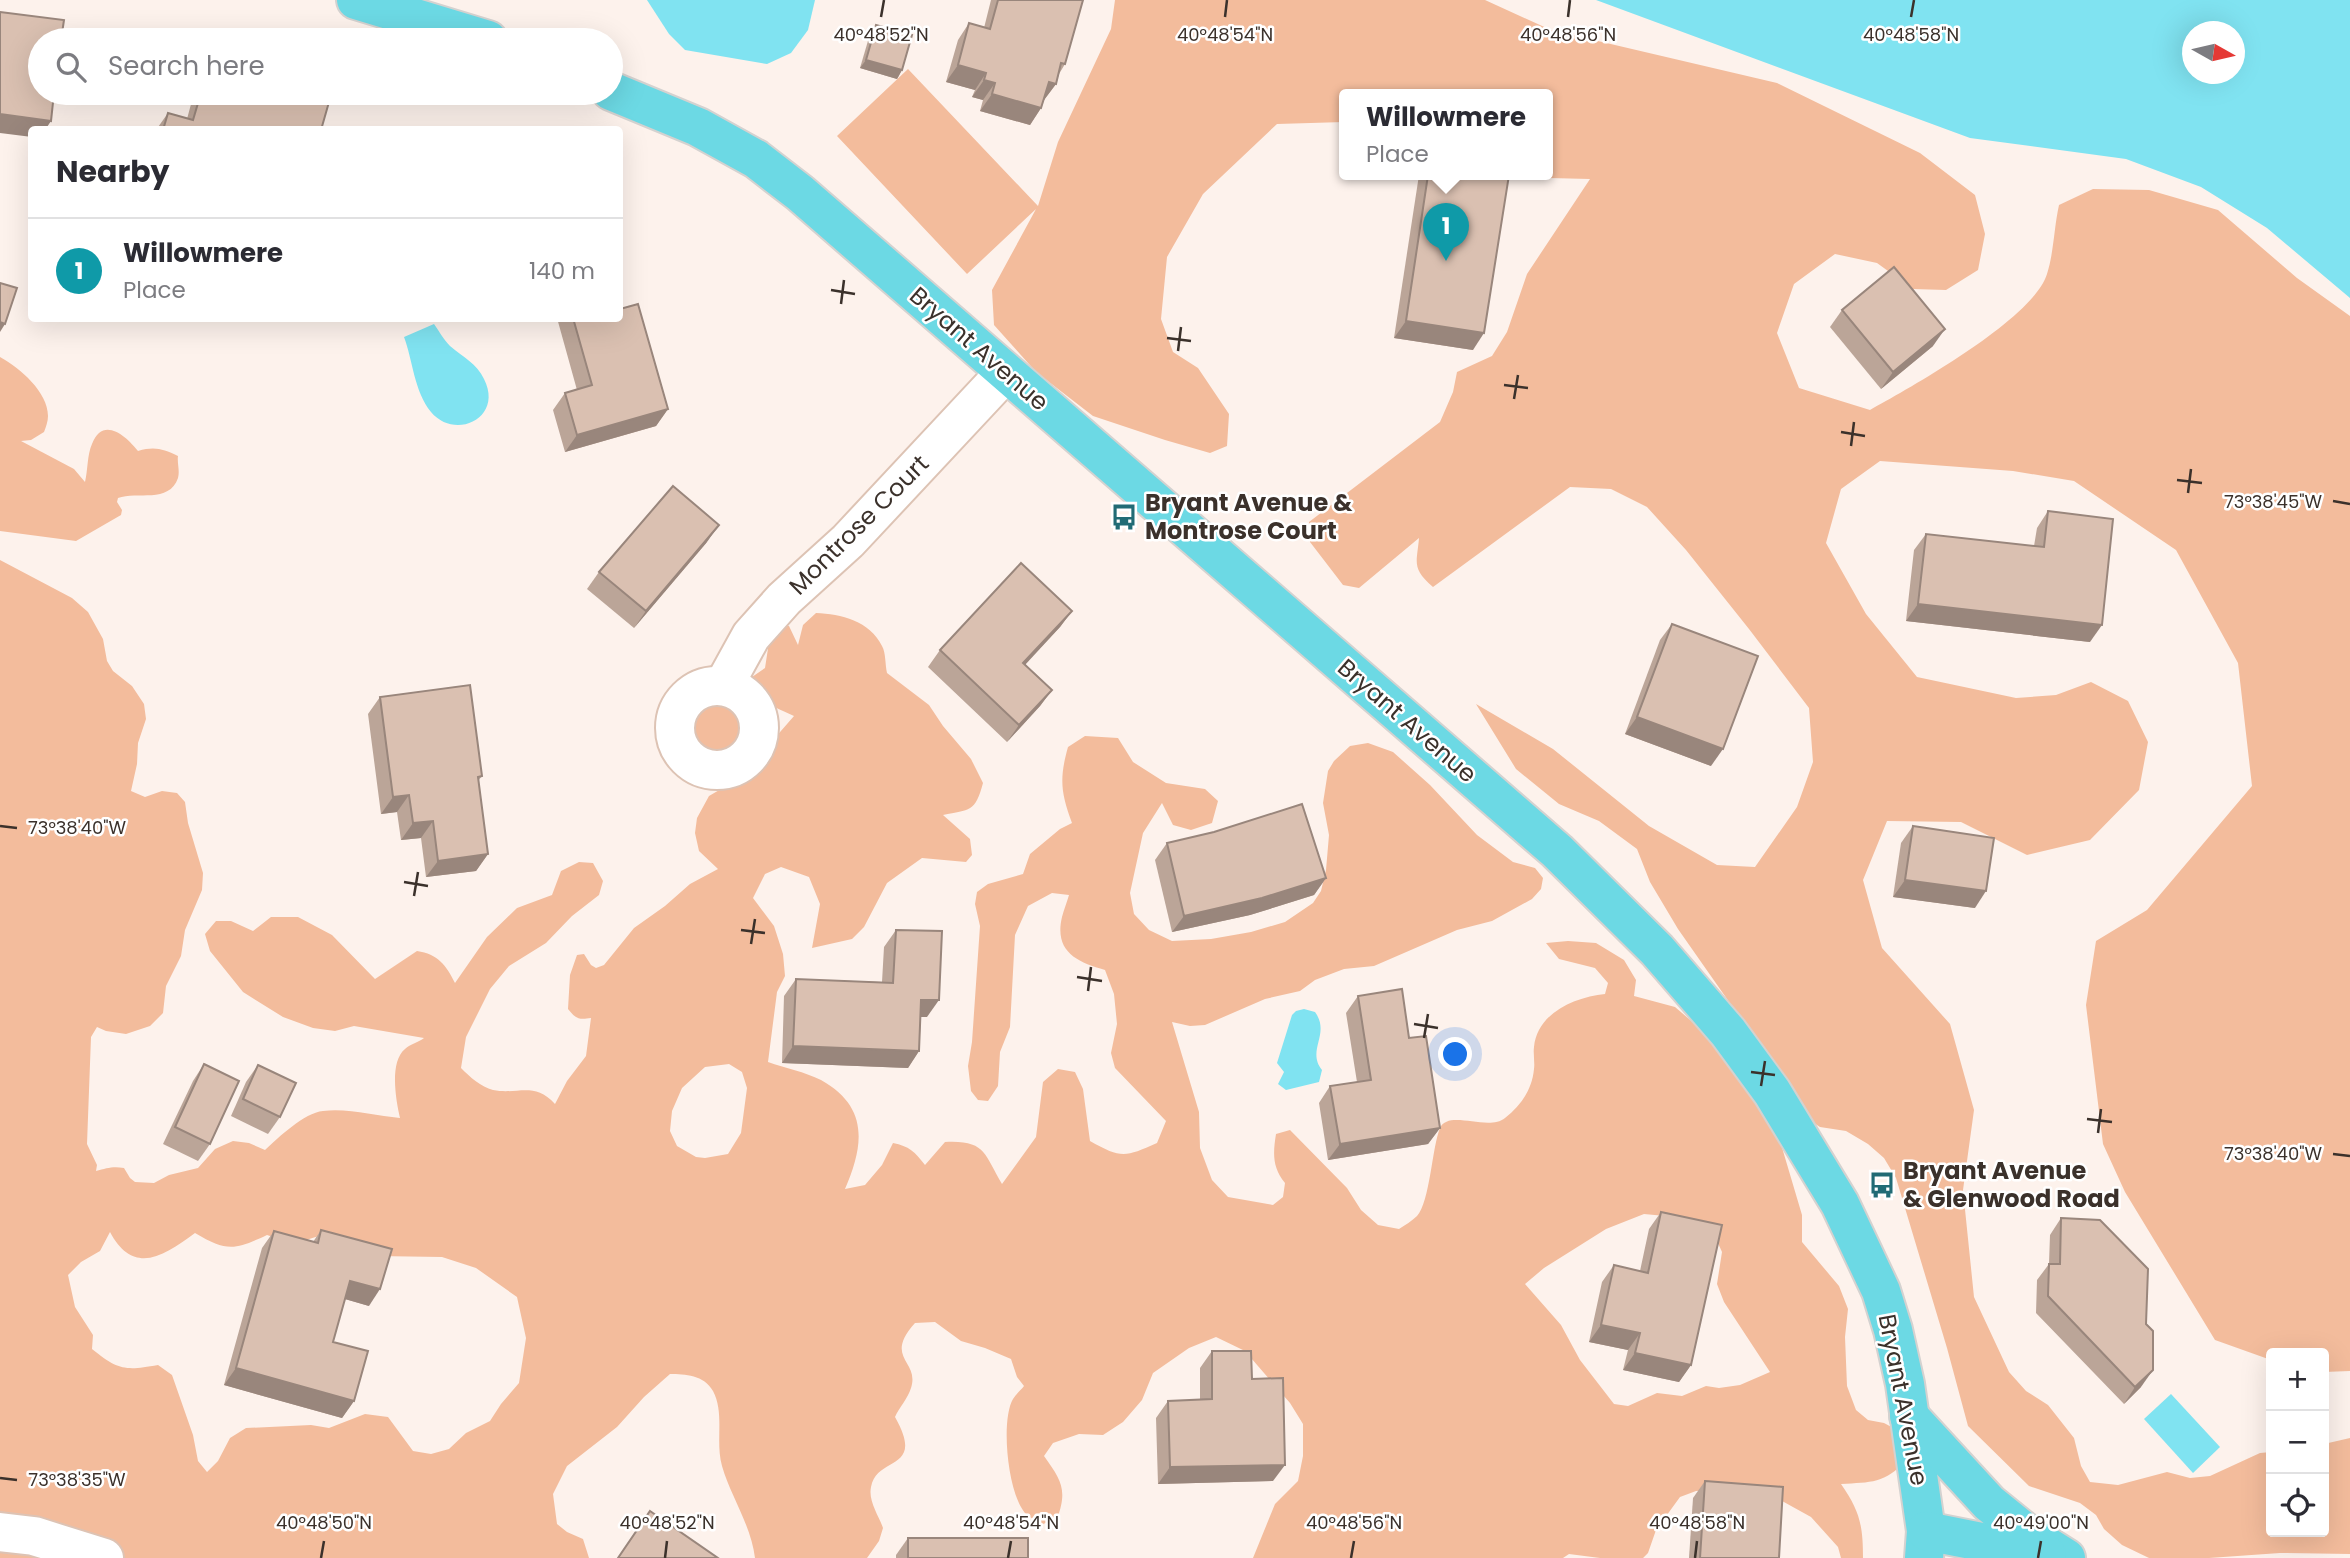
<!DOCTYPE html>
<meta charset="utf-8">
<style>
:root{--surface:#fff;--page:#f7f7f7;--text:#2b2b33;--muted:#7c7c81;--line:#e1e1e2;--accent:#db2777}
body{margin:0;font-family:Poppins,sans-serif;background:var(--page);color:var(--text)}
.controls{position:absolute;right:21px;bottom:21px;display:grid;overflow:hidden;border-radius:7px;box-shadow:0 7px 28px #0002}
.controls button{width:63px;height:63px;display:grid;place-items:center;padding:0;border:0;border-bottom:2px solid var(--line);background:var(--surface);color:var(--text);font:35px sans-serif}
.compass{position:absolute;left:2182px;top:21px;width:63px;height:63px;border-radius:50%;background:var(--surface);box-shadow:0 7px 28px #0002;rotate:98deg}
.you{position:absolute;left:1456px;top:1055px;width:24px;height:24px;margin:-18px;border:5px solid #fff;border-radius:50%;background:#1a73e8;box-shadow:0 0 0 10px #1a73e833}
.badge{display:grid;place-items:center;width:46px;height:46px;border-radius:50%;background:var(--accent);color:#fff;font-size:23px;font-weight:700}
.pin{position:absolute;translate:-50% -58px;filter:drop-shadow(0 2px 4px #0008)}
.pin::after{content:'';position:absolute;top:37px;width:24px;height:21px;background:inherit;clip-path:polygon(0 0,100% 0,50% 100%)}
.popup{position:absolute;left:1339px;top:89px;width:214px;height:91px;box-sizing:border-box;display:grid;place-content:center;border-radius:7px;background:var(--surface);filter:drop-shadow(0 2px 5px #0005);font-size:23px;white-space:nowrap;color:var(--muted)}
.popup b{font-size:26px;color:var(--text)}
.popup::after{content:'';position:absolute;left:50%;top:100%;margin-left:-14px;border:14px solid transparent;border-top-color:var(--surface)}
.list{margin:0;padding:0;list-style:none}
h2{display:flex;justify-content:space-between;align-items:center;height:91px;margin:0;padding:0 28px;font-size:30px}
h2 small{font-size:23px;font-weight:400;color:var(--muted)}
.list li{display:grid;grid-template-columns:46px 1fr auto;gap:21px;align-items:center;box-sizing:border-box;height:105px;padding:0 28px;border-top:2px solid var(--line)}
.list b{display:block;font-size:26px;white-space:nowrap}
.list p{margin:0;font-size:23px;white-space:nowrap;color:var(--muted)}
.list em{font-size:23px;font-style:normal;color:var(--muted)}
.icon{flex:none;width:38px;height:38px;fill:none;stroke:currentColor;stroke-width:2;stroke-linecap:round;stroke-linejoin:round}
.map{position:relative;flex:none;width:2350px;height:1558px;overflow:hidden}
.search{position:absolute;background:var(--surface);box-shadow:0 7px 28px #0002;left:28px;top:28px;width:595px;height:77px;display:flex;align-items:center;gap:18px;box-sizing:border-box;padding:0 24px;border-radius:38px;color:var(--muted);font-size:26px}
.panel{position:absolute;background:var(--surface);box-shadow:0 7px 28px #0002;left:28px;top:126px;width:595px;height:196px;border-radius:7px}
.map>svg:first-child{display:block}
.green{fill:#f3bc9c;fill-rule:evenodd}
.water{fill:#80e3f1;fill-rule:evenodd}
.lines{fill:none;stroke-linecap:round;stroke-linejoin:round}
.minor-casing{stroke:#ddc3b4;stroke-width:42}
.major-casing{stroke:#d4d2d0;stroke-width:42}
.minor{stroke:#fff;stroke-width:38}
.major{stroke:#6cd9e4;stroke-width:38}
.wall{fill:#bba598}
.shaded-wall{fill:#99867c}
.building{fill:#dac0b1;stroke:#99867c;stroke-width:2}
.ticks{fill:none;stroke:#3b312b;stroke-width:2.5}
.labels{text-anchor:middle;stroke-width:5;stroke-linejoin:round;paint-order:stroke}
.street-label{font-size:24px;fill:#3b312b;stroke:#fff}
.poi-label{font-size:24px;font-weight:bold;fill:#3b312b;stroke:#fff;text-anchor:start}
.ticks-label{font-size:18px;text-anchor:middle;fill:#3b312b;stroke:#fff;stroke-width:5;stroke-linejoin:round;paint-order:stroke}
</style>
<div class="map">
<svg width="2350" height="1558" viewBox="0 0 2350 1558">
<rect width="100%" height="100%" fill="#fdf2ec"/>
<g class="green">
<path d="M1115 0H1485L1551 30 1777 83 1920 153 1975 195 1985 234 1978 270 1946 290 1913 289 1877 263 1835 254 1794 284 1777 333 1799 388 1870 410C1913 386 2033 319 2047 274 2054 252 2054 227 2059 205L2093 189 2149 190 2218 210 2297 278 2350 316V1371L2324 1372V1353H2271V1360L2215 1340 2125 1192 2103 1144 2086 1005 2096 941 2147 910 2252 786 2238 663 2176 550 2074 481 2013 471 1880 461 1841 489 1826 543 1866 614 1917 677 2016 698 2056 695 2091 682 2128 701 2148 742 2139 790 2090 840 2027 855 1961 822 1887 821 1863 880 1882 948 1950 1024 1974 1110 1963 1190 1974 1297 2009 1372 2026 1391 2048 1405 2074 1438 2081 1466 2090 1482 2118 1485 2167 1472 2190 1478 2210 1476 2260 1453 2271 1452V1532H2324V1444L2350 1438V1554L2280 1553 2209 1558H2149L2122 1545 2104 1529 2096 1515 2080 1503 2029 1486 1968 1426 1947 1348 1896 1178 1884 1158 1868 1144 1846 1131 1820 1127 1806 1118 1765 1063 1727 999 1678 929 1650 882 1637 849 1599 821 1559 804 1516 769 1476 704 1553 749 1649 826 1717 865 1755 867 1797 807 1813 762 1809 708 1749 629 1686 550 1647 507 1611 489 1570 487 1433 587C1411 568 1417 563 1419 538L1359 588 1343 585 1310 542 1309 522 1440 422 1453 392 1457 372 1492 356 1507 332 1527 274 1590 179 1549 178 1537 175H1548V95H1344V122L1277 124 1203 194 1167 257 1161 319 1173 352 1198 368 1229 414 1227 446 1210 453 1165 440 1093 416 1036 372 994 325 992 290 1036 209 967 274 837 136 908 69 1038 206 1058 142 1111 29Z"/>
<path d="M0 357C20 368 48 392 48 416 48 421 46 427 44 432L31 440 21 441 74 469 85 482C88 470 87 455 92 444 103 415 127 437 138 451 155 446 163 449 178 456 177 463 180 471 178 478 169 504 137 491 118 498L117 502 122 510 121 515 76 541 0 531Z"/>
<path d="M0 560 72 598 88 612 103 639 107 661 113 671 132 686 144 704 146 719 138 743 137 764 131 791 145 797 162 791 177 793 185 802 188 823 203 873 202 890 185 930 181 956 166 986 163 1013 150 1026 126 1034 106 1031 97 1027 91 1037 87 1144 97 1165 96 1171C107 1168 113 1166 124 1168L130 1178 135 1182 154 1183 169 1175 198 1168 215 1149 233 1141 249 1143 265 1150C279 1137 304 1113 323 1111 349 1108 375 1116 400 1118 396 1101 389 1062 405 1049 410 1044 419 1042 424 1038L354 1026 335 1031 313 1028 283 1017 243 992 210 951 205 934 216 921H231L253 931 271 917H298L332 935 375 979 417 951C438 954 446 965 455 983L487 937 517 908 552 895 561 871 579 862 593 863 603 881 599 895 572 916 546 943 509 966 490 989 466 1037 461 1068C470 1077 481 1087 493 1090 518 1095 534 1081 555 1104L567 1081 586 1056 591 1018C579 1020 576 1019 568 1009L570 975 577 955 584 954 591 965 596 968 604 965 634 928 665 906 690 884 718 869 699 851 695 833 697 818 709 796 721 789 742 785 757 769 767 747 794 716C771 705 761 704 752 677L765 668 769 642 778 625 789 626 798 645 803 625 816 613C841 614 870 621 882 646 886 653 885 665 887 673L929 705 943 726 971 759 983 783C975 813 970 809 943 815L970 839 972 855 966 862 922 858 887 883 864 927 852 939 812 948 820 904 809 877 781 867 765 874 753 898 774 926 783 954 785 976 777 992 768 1062C785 1068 805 1072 821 1080 869 1107 864 1145 845 1189L865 1185 882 1165 893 1143C909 1146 915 1152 925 1165L945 1142C986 1140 984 1154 1002 1184L1036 1137 1043 1082 1058 1069 1075 1072 1083 1089 1090 1141C1122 1159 1125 1157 1157 1143L1166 1121 1115 1068 1111 1053 1117 1024 1114 994 1105 970C1076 962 1054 951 1062 917 1064 909 1067 902 1069 895L1052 893 1028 906 1015 935 1010 1027 1000 1052 998 1086 988 1101 978 1100 971 1091 968 1066 972 1042 980 926 975 904 977 892 988 884 1023 874 1030 854 1060 829 1072 823C1061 793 1059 779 1068 747L1085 736 1118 738 1133 762 1166 783 1205 789 1218 801 1212 823 1191 830 1173 825 1162 803 1143 833 1130 893 1134 914 1149 930 1172 941 1211 939 1251 932 1285 922 1313 903 1321 891 1326 870 1329 835 1323 803 1328 771 1334 761 1350 746 1368 743 1393 752 1430 785 1477 835 1513 862 1535 868 1543 878 1541 889 1532 899 1492 921 1457 930 1374 966 1344 969 1315 980 1300 991 1265 999 1205 1025 1190 1026 1172 1022 1199 1112 1200 1148 1212 1180 1228 1197 1273 1205 1283 1197 1285 1183C1272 1167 1273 1153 1276 1134L1290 1130 1347 1188 1361 1210 1378 1225 1399 1229C1405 1225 1412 1221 1417 1216 1430 1202 1432 1147 1440 1128 1449 1109 1488 1132 1505 1118 1521 1105 1532 1090 1534 1069 1535 1062 1533 1054 1534 1047 1537 1013 1575 997 1605 994L1608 983 1595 968 1559 959 1546 943 1568 941 1596 943 1624 960 1636 980 1634 996 1675 1007 1716 1042 1778 1134 1802 1215V1242L1839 1286 1848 1309 1845 1337 1847 1386 1856 1410 1868 1420 1884 1423 1899 1431 1906 1460C1885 1484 1871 1482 1841 1484 1860 1511 1863 1526 1863 1558H1841L1838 1547 1811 1517 1775 1497 1746 1489 1696 1491 1680 1497 1656 1530 1648 1553 1643 1558H1600L1569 1554 1563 1558H1253L1275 1504 1298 1481 1303 1456V1424L1290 1403 1245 1351 1216 1337 1189 1348 1153 1373 1142 1400 1123 1422 1103 1435 1079 1434 1053 1443 1044 1456C1061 1480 1068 1489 1057 1519L1043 1524C1039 1521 1032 1519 1028 1516 1008 1500 1000 1421 1013 1399 1016 1394 1021 1390 1024 1386L1017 1377 1011 1359 985 1348 961 1341 935 1322 915 1323C883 1359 920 1360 911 1388 908 1398 899 1408 895 1417 926 1472 877 1455 871 1487 868 1501 879 1516 883 1528L879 1541 867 1558H755C751 1525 731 1497 722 1466 715 1441 725 1414 713 1391 704 1375 685 1374 670 1374L644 1397 617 1427 567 1466 553 1494 557 1524 567 1532 583 1539 589 1558H0ZM729 1064 742 1072 747 1088 741 1133 728 1154 705 1158 696 1157 677 1146 670 1131 672 1111 682 1088 705 1067ZM1644 1214 1676 1217 1713 1232 1722 1252 1717 1284 1724 1302 1770 1372 1740 1385 1719 1388 1706 1386 1682 1396 1657 1393 1628 1406 1614 1404 1580 1360 1561 1325 1525 1284 1544 1268 1606 1229ZM110 1232C134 1277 165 1255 195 1233 227 1252 235 1250 267 1235L285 1241 306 1240 322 1235 376 1256 442 1257 476 1268 517 1297 526 1338 519 1383 501 1404 490 1421 466 1433 449 1449 431 1454 413 1451 388 1417 365 1414 329 1428 311 1425 246 1428 230 1438 218 1461 207 1472 198 1461 193 1435 172 1375 158 1365C125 1371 118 1370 92 1349L93 1335 75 1307 68 1275 81 1262 100 1251Z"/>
<circle cx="718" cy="728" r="36"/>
</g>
<g class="water">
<path d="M647 0H815L808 30 791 53 767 64 685 50 669 34Z"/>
<path d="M1596 0H2350V298L2267 228 2201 187 2126 159 1970 138ZM2192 32H2234V74H2192Z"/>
<path d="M434 324C439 331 444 340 450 346 463 357 477 364 484 379 504 418 455 441 431 412 414 391 413 361 404 337Z"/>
<path d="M1304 1009 1315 1012C1331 1034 1306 1050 1322 1070L1319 1082 1286 1090 1278 1084 1284 1072 1277 1063 1292 1015 1296 1011Z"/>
<path d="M2171 1394 2220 1447 2193 1473 2144 1419Z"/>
</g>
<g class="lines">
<g class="minor-casing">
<g id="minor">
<path d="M724 685 751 636 784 599 848 541 1005 373"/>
<circle cx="717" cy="728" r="42"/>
<path d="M0 1532 34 1536 104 1558"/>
</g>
</g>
<g class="major-casing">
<g id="major">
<path d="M356 0 488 40"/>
<path d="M611 91 698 127 756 159 800 193 1557 851 1657 950 1728 1032 1772 1092 1840 1204 1881 1291 1893 1330 1905 1384 1926 1531 1924 1558"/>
<path d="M1909 1416 1989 1503 2026 1533 2066 1558"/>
<path d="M1926 1531 2047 1555"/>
</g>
</g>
<use href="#minor" class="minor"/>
<use href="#major" class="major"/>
</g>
<g class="wall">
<path d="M991 0H1083L1065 64 1059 74 1056 84 1044 100 1041 108 1030 125 980 111 983 100 972 97 975 90 946 82 958 40 969 23 984 28Z"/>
<path d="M876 25 902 70 897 79 860 68 870 34Z"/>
<path d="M194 93H298L321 130H156L168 113 187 119Z"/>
<path d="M1419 175H1509L1473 350 1394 338Z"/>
<path d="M1842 310 1933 346 1881 389 1830 327Z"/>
<path d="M557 318H620L668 409 656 426 565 452 553 410 565 393 577 390Z"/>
<path d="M2048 511 2090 642 1906 621 1914 550 1926 534 2034 546 2037 528Z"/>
<path d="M707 542 634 628 587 589 599 572Z"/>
<path d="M1072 611 1060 627 1025 664 1052 690 1040 706 1007 742 928 667 940 650Z"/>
<path d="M1672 624 1711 766 1625 734 1660 640Z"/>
<path d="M380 697 482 776 478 781 488 854 476 871 426 877 421 838 401 840 397 812 381 814 368 714Z"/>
<path d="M1913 826 1975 908 1893 897 1901 843Z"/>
<path d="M1167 843 1326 878 1314 895 1250 915 1172 932 1155 860Z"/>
<path d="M896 930 927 1017H921L919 1051 908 1068 782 1063 784 996 796 979 882 982 884 947Z"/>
<path d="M1358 996 1409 1038 1440 1128 1428 1144 1328 1160 1319 1103 1330 1086 1357 1082 1346 1013Z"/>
<path d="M204 1064 210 1144 198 1161 163 1144 193 1081Z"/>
<path d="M258 1065 280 1117 268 1134 231 1116 246 1082Z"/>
<path d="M1661 1212 1691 1365 1679 1382 1623 1370 1628 1350 1589 1342 1602 1282 1614 1265 1640 1271 1649 1229Z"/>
<path d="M2061 1218 2141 1387 2124 1404 2036 1313 2037 1280 2049 1264 2050 1235Z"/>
<path d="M321 1230 369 1306 345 1299 333 1342 354 1401 342 1418 224 1385 262 1248 274 1231 313 1242Z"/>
<path d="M1212 1351 1252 1379 1273 1481 1158 1484 1156 1418 1168 1401 1200 1400V1368Z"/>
<path d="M1705 1481 1779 1558H1689L1693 1498Z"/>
<path d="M908 1538 1028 1558H896V1555Z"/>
</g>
<g class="shaded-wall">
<path d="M866 60 902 70 897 79 860 68Z"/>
<path d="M958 65 986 73 975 90 946 82Z"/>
<path d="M984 80 995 83 983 100 972 97Z"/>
<path d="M1049 82 1056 84 1044 100 1037 98Z"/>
<path d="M992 94 1041 108 1030 125 980 111Z"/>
<path d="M0 114 51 121 45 130H32V137L0 133Z"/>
<path d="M1406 321 1484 333 1473 350 1394 338Z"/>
<path d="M0 322 5 324 0 332Z"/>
<path d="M1945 329 1933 346 1881 389 1893 372Z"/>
<path d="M668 409 656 426 565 452 577 435Z"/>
<path d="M719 525 707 542 634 628 646 611Z"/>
<path d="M1918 604 2102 625 2090 642 1906 621Z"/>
<path d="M1072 611 1060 627 1012 679 1023 663Z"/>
<path d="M1052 690 1040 706 1007 742 1019 725Z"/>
<path d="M1637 717 1723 749 1711 766 1625 734Z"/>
<path d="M409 795 397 812 381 814 393 797Z"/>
<path d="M433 821 421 838 401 840 413 823Z"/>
<path d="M488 854 476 871 426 877 438 861Z"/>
<path d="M1326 878 1314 895 1250 915 1172 932 1184 916Z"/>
<path d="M1905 880 1986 891 1975 908 1893 897Z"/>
<path d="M921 1000H939L927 1017H909Z"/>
<path d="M793 1046 919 1051 908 1068 782 1063Z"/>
<path d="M1440 1128 1428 1144 1328 1160 1340 1144Z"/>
<path d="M350 1281 380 1289 369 1306 338 1297Z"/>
<path d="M1601 1325 1640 1333 1628 1350 1589 1342Z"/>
<path d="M1635 1353 1691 1365 1679 1382 1623 1370Z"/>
<path d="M236 1368 354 1401 342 1418 224 1385Z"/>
<path d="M2153 1370 2141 1387 2124 1404 2135 1387Z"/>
<path d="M1285 1465 1273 1481 1158 1484 1170 1467Z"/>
</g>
<g class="building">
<path d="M998 0H1083L1065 64 1061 63 1056 84 1049 82 1041 108 992 94 995 83 984 80 986 73 958 65 969 23 990 29Z"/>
<path d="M0 12 64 20 61 40H40V93H54L51 121 0 114Z"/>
<path d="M876 25 912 35 902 70 866 60Z"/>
<path d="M201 93H298L329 102 321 130H163L168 113 193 120Z"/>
<path d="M1428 175H1509L1484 333 1406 321Z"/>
<path d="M1894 267 1945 329 1893 372 1842 310Z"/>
<path d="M0 283 17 288 5 324 0 322Z"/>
<path d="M638 304 668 409 577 435 565 393 592 385 573 318H620V309Z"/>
<path d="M673 486 719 525 646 611 599 572Z"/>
<path d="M2048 511 2113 519 2102 625 1918 604 1926 534 2044 547Z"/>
<path d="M1021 563 1072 611 1023 663 1052 690 1019 725 940 650Z"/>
<path d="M1672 624 1758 656 1723 749 1637 717Z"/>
<path d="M470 685 482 776 478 777 488 854 438 861 433 821 413 823 409 795 393 797 380 697Z"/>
<path d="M1302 804 1326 878 1262 898 1184 916 1167 843 1214 832Z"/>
<path d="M1913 826 1994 838 1986 891 1905 880Z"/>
<path d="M896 930 942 931 939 1000H921L919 1051 793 1046 796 979 893 983Z"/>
<path d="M1402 989 1409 1038 1426 1036 1440 1128 1340 1144 1330 1086 1371 1080 1358 996Z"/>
<path d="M204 1064 239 1081 210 1144 175 1127Z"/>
<path d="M258 1065 296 1083 280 1117 243 1099Z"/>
<path d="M1661 1212 1722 1225 1691 1365 1635 1353 1640 1333 1601 1325 1614 1265 1648 1273Z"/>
<path d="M2061 1218 2100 1220 2148 1269 2146 1324 2153 1331V1370L2135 1387 2048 1296 2049 1264H2060Z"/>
<path d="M321 1230 392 1249 380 1289 350 1281 333 1342 368 1351 354 1401 236 1368 274 1231 318 1243Z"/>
<path d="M1212 1351H1251L1252 1379 1283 1378 1285 1465 1170 1467 1168 1401 1212 1399Z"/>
<path d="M1705 1481 1783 1487 1779 1558H1700Z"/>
<path d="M650 1511 718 1558H618Z"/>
<rect x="908" y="1538" width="120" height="20"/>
</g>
<path class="ticks" d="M881 17 884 0M1225 17 1227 0M1568 17 1570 0M1911 17 1914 0M831 290 855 294M841 304 844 280M1167 338 1191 341M1178 351 1181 327M1504 385 1528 388M1514 399 1518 375M1841 432 1865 436M1851 446 1854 422M2177 480 2202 483M2188 493 2191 469M2333 501 2350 504M0 826 17 828M404 882 428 886M414 896 418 872M741 930 765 933M751 944 755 919M1077 977 1102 981M1088 991 1091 967M1414 1024 1438 1028M1424 1038 1428 1014M1751 1072 1775 1075M1761 1086 1765 1061M2087 1119 2112 1122M2098 1133 2101 1109M2333 1154 2350 1156M0 1478 17 1480M321 1558 324 1541M665 1558 667 1541M1008 1558 1011 1541M1351 1558 1354 1541M1695 1558 1697 1541M2038 1558 2041 1541"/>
<defs>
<g id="bus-bare" transform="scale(2.1)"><path d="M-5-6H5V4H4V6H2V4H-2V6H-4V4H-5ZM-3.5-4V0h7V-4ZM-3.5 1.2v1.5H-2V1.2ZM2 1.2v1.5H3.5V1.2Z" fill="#216b75" stroke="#fff" stroke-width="2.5" paint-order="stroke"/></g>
</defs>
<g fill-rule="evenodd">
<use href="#bus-bare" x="1124" y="517"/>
<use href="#bus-bare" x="1882" y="1185"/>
</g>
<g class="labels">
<g class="street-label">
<text transform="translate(979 349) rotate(41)" y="8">Bryant Avenue</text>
<text transform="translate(859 525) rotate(-45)" y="8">Montrose Court</text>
<text transform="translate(1407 721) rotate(41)" y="8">Bryant Avenue</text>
<text transform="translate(1903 1400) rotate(79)" y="8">Bryant Avenue</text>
</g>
<g class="poi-label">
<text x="1145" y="511">Bryant Avenue &amp;<tspan x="1145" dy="28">Montrose Court</tspan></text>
<text x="1903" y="1179">Bryant Avenue<tspan x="1903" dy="28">&amp; Glenwood Road</tspan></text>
</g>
</g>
<g class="ticks-label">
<text x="881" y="41">40°48'52"N</text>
<text x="1225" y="41">40°48'54"N</text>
<text x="1568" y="41">40°48'56"N</text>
<text x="1911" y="41">40°48'58"N</text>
<text x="2273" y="508">73°38'45"W</text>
<text x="77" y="834">73°38'40"W</text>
<text x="2273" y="1160">73°38'40"W</text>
<text x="77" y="1486">73°38'35"W</text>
<text x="324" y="1529">40°48'50"N</text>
<text x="667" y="1529">40°48'52"N</text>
<text x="1011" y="1529">40°48'54"N</text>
<text x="1354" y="1529">40°48'56"N</text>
<text x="1697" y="1529">40°48'58"N</text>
<text x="2041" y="1529">40°49'00"N</text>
</g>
</svg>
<div class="controls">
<button>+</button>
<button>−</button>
<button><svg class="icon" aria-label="locate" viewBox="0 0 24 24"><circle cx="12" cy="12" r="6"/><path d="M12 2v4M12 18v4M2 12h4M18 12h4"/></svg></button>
</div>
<svg class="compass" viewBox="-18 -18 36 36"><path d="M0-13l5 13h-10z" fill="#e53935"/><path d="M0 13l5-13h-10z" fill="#7c7c81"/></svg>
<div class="you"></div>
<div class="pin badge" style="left:1446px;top:261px;background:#0f9aa8">1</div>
<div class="popup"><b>Willowmere</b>Place</div>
<div class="search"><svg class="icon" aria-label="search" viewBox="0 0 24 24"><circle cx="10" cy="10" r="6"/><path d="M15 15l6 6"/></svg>Search here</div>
<section class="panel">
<h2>Nearby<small></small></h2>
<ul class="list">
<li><span class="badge" style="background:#0f9aa8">1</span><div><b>Willowmere</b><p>Place</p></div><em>140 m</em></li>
</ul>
</section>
</div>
